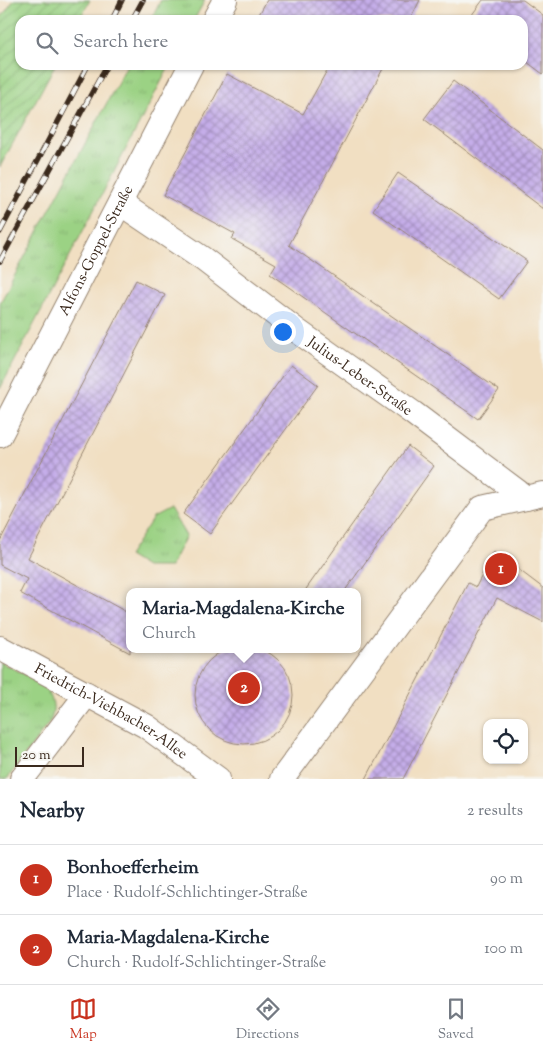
<!DOCTYPE html>
<meta charset="utf-8">
<style>
:root{--surface:#fff;--page:#f6f6f7;--text:#1f2937;--muted:#747a83;--line:#e0e1e3;--accent:#c8321e}
body{margin:0;font-family:"Sorts Mill Goudy",serif;background:var(--page);color:var(--text)}
.controls{position:absolute;right:15px;bottom:15px;display:grid;overflow:hidden;border-radius:10px;box-shadow:0 1px 4px #0004}
.controls button{width:45px;height:45px;display:grid;place-items:center;padding:0;border:0;border-bottom:1px solid var(--line);background:var(--surface);color:var(--text);font:25px sans-serif}
.scale{position:absolute;left:15px;bottom:12px;width:69px;box-sizing:border-box;padding-left:5px;border:2px solid #3b2a1e;border-top:0;font-size:14px;line-height:18px;white-space:nowrap;color:#3b2a1e;-webkit-text-stroke:4px #f6f6f2;paint-order:stroke}
.you{position:absolute;left:282px;top:331px;width:18px;height:18px;margin:-12px;border:4px solid #fff;border-radius:50%;background:#1a73e8;box-shadow:0 0 0 8px #1a73e833}
.badge{display:grid;place-items:center;width:32px;height:32px;border-radius:50%;background:var(--accent);color:#fff;font-size:16px;font-weight:700}
.pin{position:absolute;translate:-50% -50%;border:2px solid #fff;box-shadow:0 1px 5px #0006}
.popup{position:absolute;left:126px;top:588px;width:235px;height:65px;box-sizing:border-box;display:grid;place-content:center;border-radius:10px;background:var(--surface);filter:drop-shadow(0 1px 4px #0005);font-size:16px;white-space:nowrap;color:var(--muted)}
.popup b{font-size:19px;color:var(--text)}
.popup::after{content:'';position:absolute;left:50%;top:100%;margin-left:-10px;border:10px solid transparent;border-top-color:var(--surface)}
.list{margin:0;padding:0;list-style:none}
h2{display:flex;justify-content:space-between;align-items:center;height:65px;margin:0;padding:0 20px;font-size:21px}
h2 small{font-size:16px;font-weight:400;color:var(--muted)}
.list li{display:grid;grid-template-columns:32px 1fr auto;gap:15px;align-items:center;box-sizing:border-box;height:70px;padding:0 20px;border-top:1px solid var(--line)}
.list b{display:block;font-size:19px;white-space:nowrap}
.list p{margin:0;font-size:16px;white-space:nowrap;color:var(--muted)}
.list em{font-size:16px;font-style:normal;color:var(--muted)}
.icon{flex:none;width:28px;height:28px;fill:none;stroke:currentColor;stroke-width:2;stroke-linecap:round;stroke-linejoin:round}
.map{position:relative;flex:none;width:543px;height:779px;overflow:hidden}
.search{position:absolute;background:var(--surface);box-shadow:0 1px 4px #0004;left:15px;right:15px;top:15px;height:55px;display:flex;align-items:center;gap:12px;box-sizing:border-box;padding:0 18px;border-radius:15px;color:var(--muted);font-size:19px}
.sheet{height:205px;background:var(--surface)}
nav{display:flex;justify-content:space-around;align-items:center;box-sizing:border-box;height:70px;border-top:1px solid var(--line);background:var(--surface);font-size:14px;color:var(--muted)}
nav a{display:grid;justify-items:center;gap:2px}
nav .on{color:var(--accent)}
.map>svg:first-child{display:block}
.grass{fill:url(#grass-tufts);stroke:#6b7e51}
.garden{fill:url(#garden-furrows);stroke:#6b7e51}
.building{fill:url(#building-cross-hatch)}
.lines{fill:none;stroke-linecap:round;stroke-linejoin:round}
.street-casing{stroke:#968470;stroke-width:26}
.street{stroke:#fff;stroke-width:24}
.rail-casing{stroke:#3b2a1e;stroke-width:5.5}
.rail{stroke:#f6f6f2;stroke-width:4;stroke-dasharray:11;stroke-linecap:butt}
.labels{text-anchor:middle;stroke-width:5;stroke-linejoin:round;paint-order:stroke}
.street-label{font-size:15px;fill:#3b2a1e;stroke:#f6f6f2}
</style>
<div class="map">
<svg width="543" height="779" viewBox="0 0 543 779">
<defs>
<pattern id="grass-tufts" width="24" height="20" patternUnits="userSpaceOnUse" patternTransform="scale(1.25)"><rect width="24" height="20" fill="#9bd284"/><path d="M3 7l-1-3M5 7V3M7 7l1-3M15 17l-1-3M17 17v-4M19 17l1-3" fill="none" stroke="#86b472"/></pattern>
<pattern id="garden-furrows" width="10" height="10" patternUnits="userSpaceOnUse" patternTransform="scale(1.25)"><rect width="10" height="10" fill="#9bd284"/><path d="M-1 1l2-2M0 10L10 0M9 11l2-2" fill="none" stroke="#86b472"/></pattern>
<pattern id="building-cross-hatch" width="8" height="8" patternUnits="userSpaceOnUse" patternTransform="scale(1.25)"><rect width="8" height="8" fill="#c5ade9"/><path d="M0 0l8 8M0 8l8-8" fill="none" stroke="#a18dbc"/></pattern>
</defs>
<rect width="100%" height="100%" fill="#f6f6f2"/>
<filter id="ink" filterUnits="userSpaceOnUse"><feTurbulence type="fractalNoise" baseFrequency=".02" numOctaves="2"/><feDisplacementMap in="SourceGraphic" scale="10" xChannelSelector="R" yChannelSelector="G"/><feConvolveMatrix kernelMatrix="1 2 1 2 8 2 1 2 1" color-interpolation-filters="sRGB"/></filter>
<filter id="wash" filterUnits="userSpaceOnUse"><feTurbulence type="fractalNoise" baseFrequency=".0096" numOctaves="4" result="noise"/><feDisplacementMap in="SourceGraphic" scale="20" xChannelSelector="R" yChannelSelector="G"/><feGaussianBlur stdDeviation="1.12" result="paint"/><feColorMatrix in="noise" values="0 0 0 0 0 0 0 0 0 0 0 0 0 0 0 0 0 1.4 0 .05"/><feComposite in="paint" operator="in"/></filter>
<g filter="url(#wash)">
<rect width="100%" height="100%" fill="#f1dfc2"/>
<g class="grass">
<path d="M161 0H205L194 20H151Z"/>
<path d="M127 65H170L0 389V303Z"/>
<path d="M170 509 186 536 170 567H146L128 556 153 518Z"/>
<path d="M0 662C24 675 63 686 51 720L7 779H0Z"/>
</g>
<path class="garden" d="M14 0H90L79 20H20V65H55L0 167V19Z"/>
<g id="blocks">
<g class="building">
<path d="M267 0H420L410 20H256Z"/>
<path d="M483 0H523L543 15V74L523 59V20H468Z"/>
<path d="M330 65H385L289 245 499 390 478 419 270 274 276 264 232 239 235 234 163 195 227 74 303 114Z"/>
<path d="M453 81 543 150V209L424 119Z"/>
<path d="M398 173 527 261 499 299 373 210Z"/>
<path d="M136 280 165 295 28 558 130 614V653L20 593 27 579 0 565V541Z"/>
<path d="M291 365 318 385 210 534 183 514Z"/>
<path d="M408 446 434 466 344 592H304Z"/>
<path d="M494 551 543 588V622L497 598 403 779H366L468 583 476 587Z"/>
<circle cx="244" cy="695" r="49"/>
</g>
</g>
</g>
<g filter="url(#ink)">
<use href="#blocks" fill-opacity="0" stroke="#968470" stroke-width="1"/>
<g class="lines">
<g class="street-casing">
<g id="street">
<path d="M214 20 225 0"/>
<path id="s1" d="M120 203 203 259 296 330 413 413 526 498"/>
<path id="s2" d="M0 435 191 65"/>
<path id="s3" d="M0 648 146 726 218 779"/>
<path d="M22 779 87 694"/>
<path d="M282 779 482 508 543 494"/>
</g>
</g>
<use href="#street" class="street"/>
<g class="rail-casing">
<g id="rail">
<path d="M112 20 122 0"/>
<path d="M132 20 143 0"/>
<path d="M0 232 88 65"/>
<path d="M0 261 107 65"/>
</g>
</g>
<use href="#rail" class="rail"/>
</g>
</g>
<g class="labels">
<g class="street-label">
<text dy="5" stroke="none"><textPath href="#s2" startOffset="208">Alfons-Goppel-Straße</textPath></text>
<text dy="5" stroke="none"><textPath href="#s1" startOffset="296">Julius-Leber-Straße</textPath></text>
<text dy="5" stroke="none"><textPath href="#s3" startOffset="128">Friedrich-Viehbacher-Allee</textPath></text>
</g>
</g>
</svg>
<div class="controls">
<button><svg class="icon" aria-label="locate" viewBox="0 0 24 24"><circle cx="12" cy="12" r="6"/><path d="M12 2v4M12 18v4M2 12h4M18 12h4"/></svg></button>
</div>
<div class="scale">20 m</div>
<div class="you"></div>
<div class="pin badge" style="left:501px;top:569px">1</div>
<div class="pin badge" style="left:244px;top:688px">2</div>
<div class="popup"><b>Maria-Magdalena-Kirche</b>Church</div>
<div class="search"><svg class="icon" aria-label="search" viewBox="0 0 24 24"><circle cx="10" cy="10" r="6"/><path d="M15 15l6 6"/></svg>Search here</div>
</div>
<section class="sheet">
<h2>Nearby<small>2 results</small></h2>
<ul class="list">
<li><span class="badge">1</span><div><b>Bonhoefferheim</b><p>Place · Rudolf-Schlichtinger-Straße</p></div><em>90 m</em></li>
<li><span class="badge">2</span><div><b>Maria-Magdalena-Kirche</b><p>Church · Rudolf-Schlichtinger-Straße</p></div><em>100 m</em></li>
</ul>
</section>
<nav>
<a class="on"><svg class="icon" aria-label="map" viewBox="0 0 24 24"><path d="M3 6l6-2 6 2 6-2v14l-6 2-6-2-6 2zM9 4v14M15 6v14"/></svg>Map</a>
<a><svg class="icon" aria-label="directions" viewBox="0 0 24 24"><path d="M12 3l9 9-9 9-9-9zM9 14v-3h6M13 9l2 2-2 2"/></svg>Directions</a>
<a><svg class="icon" aria-label="saved" viewBox="0 0 24 24"><path d="M7 4h10v16l-5-4-5 4z"/></svg>Saved</a>
</nav>
